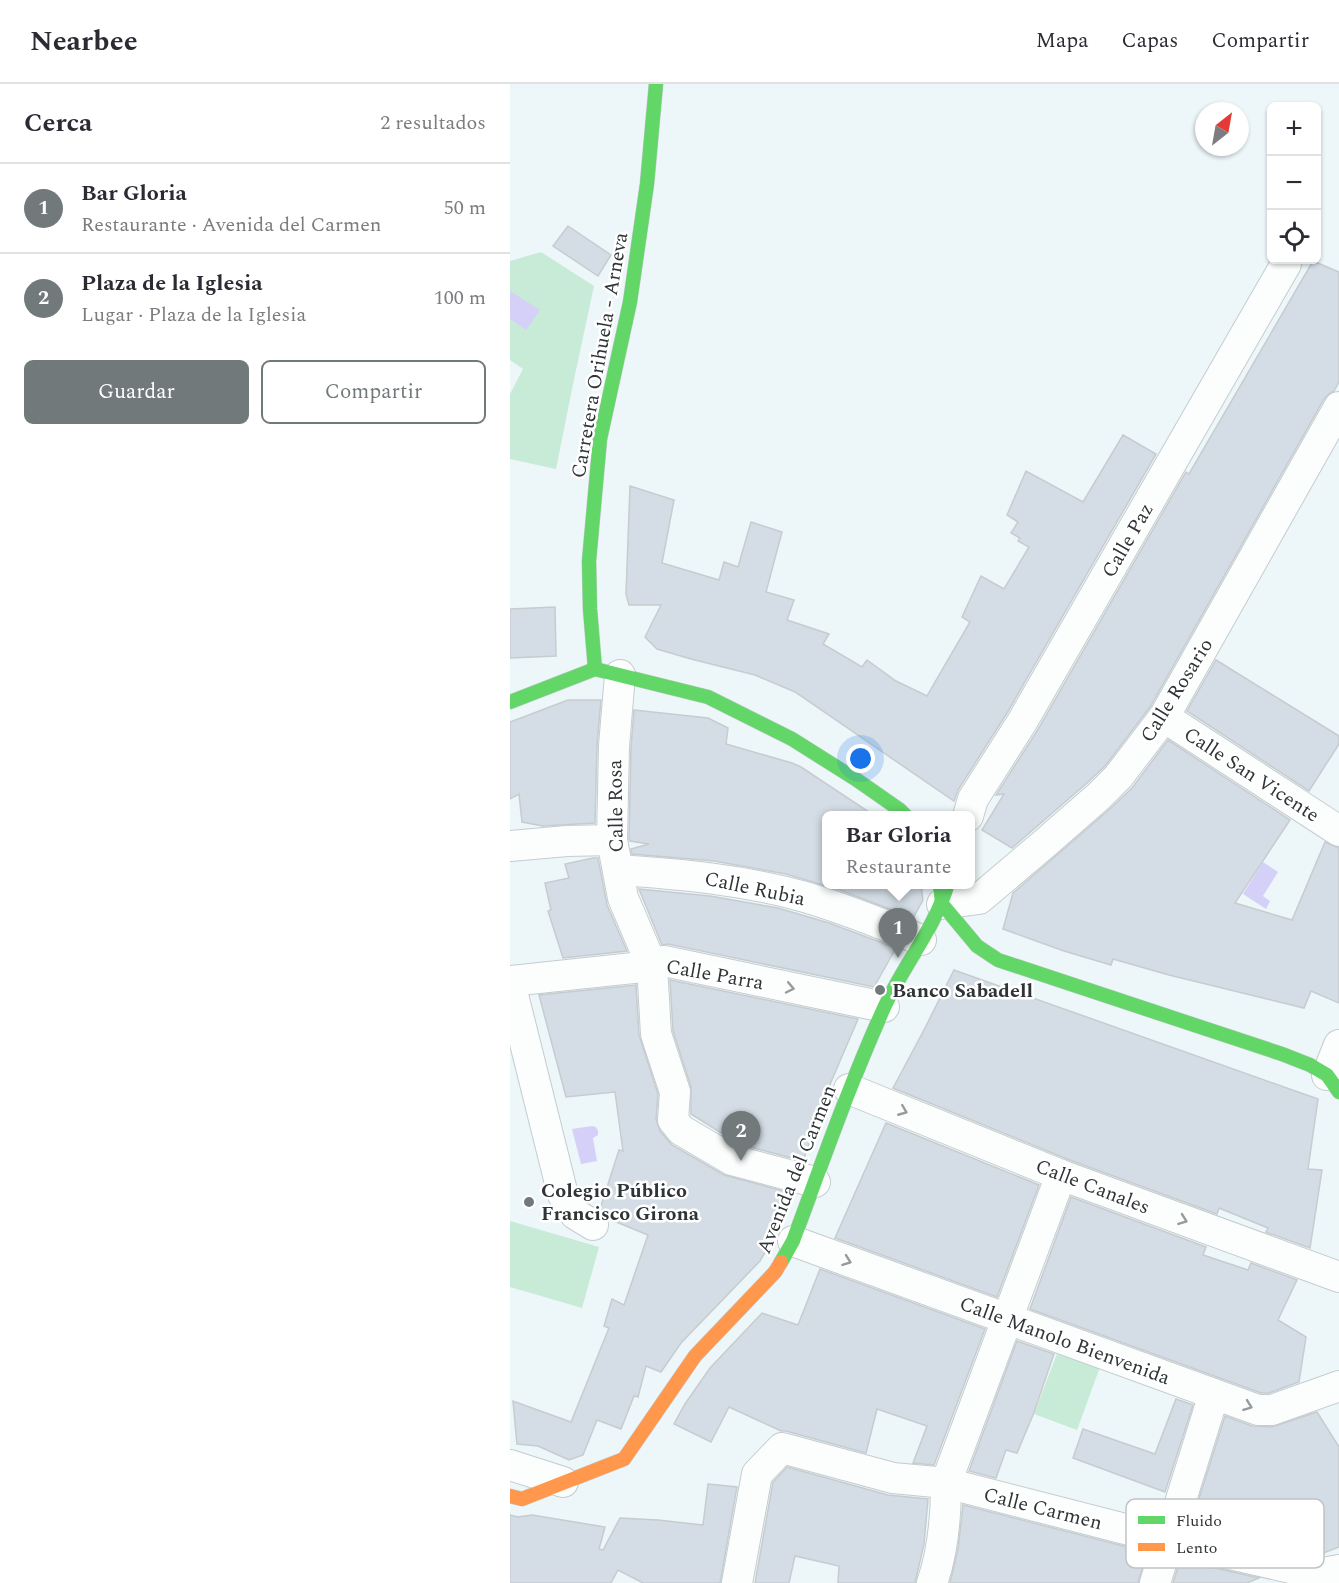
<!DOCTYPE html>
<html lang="es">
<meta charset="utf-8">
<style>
:root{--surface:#fff;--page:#f7f7f7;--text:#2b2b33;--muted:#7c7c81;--line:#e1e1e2;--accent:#72797b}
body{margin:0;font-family:Spectral,serif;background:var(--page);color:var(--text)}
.controls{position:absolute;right:18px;top:18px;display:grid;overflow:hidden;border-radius:9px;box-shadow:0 2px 4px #0004}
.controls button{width:54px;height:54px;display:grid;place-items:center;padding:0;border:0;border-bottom:2px solid var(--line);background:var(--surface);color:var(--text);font:30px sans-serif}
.compass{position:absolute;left:685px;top:18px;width:54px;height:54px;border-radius:50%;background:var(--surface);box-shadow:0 2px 4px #0004;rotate:31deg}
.you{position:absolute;left:351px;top:675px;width:21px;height:21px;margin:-15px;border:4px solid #fff;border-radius:50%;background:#1a73e8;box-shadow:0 0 0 9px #1a73e833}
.badge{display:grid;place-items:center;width:39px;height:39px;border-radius:50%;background:var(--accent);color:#fff;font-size:20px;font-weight:700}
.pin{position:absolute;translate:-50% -50px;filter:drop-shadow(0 2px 3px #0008)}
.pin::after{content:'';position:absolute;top:32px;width:21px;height:18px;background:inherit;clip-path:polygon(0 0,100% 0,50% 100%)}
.popup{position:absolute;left:312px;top:727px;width:153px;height:78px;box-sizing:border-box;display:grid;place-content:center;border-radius:9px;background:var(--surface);filter:drop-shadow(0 2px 4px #0005);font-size:20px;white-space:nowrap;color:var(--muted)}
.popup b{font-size:22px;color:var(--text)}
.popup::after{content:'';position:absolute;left:50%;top:100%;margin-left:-12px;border:12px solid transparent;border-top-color:var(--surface)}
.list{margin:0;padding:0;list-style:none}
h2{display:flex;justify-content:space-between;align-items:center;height:78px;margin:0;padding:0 24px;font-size:26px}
h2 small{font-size:20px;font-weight:400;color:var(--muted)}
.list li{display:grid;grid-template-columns:39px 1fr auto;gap:18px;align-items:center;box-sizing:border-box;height:90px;padding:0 24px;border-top:2px solid var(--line)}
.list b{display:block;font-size:22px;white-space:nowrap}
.list p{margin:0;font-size:20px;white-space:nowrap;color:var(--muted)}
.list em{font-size:20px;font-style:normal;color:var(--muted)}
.actions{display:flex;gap:12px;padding:18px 24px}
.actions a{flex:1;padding:14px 0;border:2px solid var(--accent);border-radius:9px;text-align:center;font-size:21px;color:var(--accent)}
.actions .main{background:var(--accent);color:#fff}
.icon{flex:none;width:33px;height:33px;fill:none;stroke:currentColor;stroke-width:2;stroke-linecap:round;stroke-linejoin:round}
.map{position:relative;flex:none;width:829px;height:1499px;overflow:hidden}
header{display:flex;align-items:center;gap:36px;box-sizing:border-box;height:84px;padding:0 30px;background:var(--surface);border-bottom:2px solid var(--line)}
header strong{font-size:28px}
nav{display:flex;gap:33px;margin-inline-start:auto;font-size:21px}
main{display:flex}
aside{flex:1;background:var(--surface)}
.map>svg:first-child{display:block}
.green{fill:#c8ebd7}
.water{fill:#d4d0f7}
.building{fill:#d4dde5;stroke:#c6cccf;stroke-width:1.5}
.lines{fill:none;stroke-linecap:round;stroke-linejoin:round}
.street-casing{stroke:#c5cccf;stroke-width:32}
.fast-casing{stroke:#c5cccf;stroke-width:15}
.slow-casing{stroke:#c5cccf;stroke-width:15}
.street{stroke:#fcfefe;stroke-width:30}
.fast{stroke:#63d668;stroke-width:14}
.slow{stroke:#ff974d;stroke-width:14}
.oneway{stroke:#969a9a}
.poi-dot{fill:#72797b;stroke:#fff;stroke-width:2}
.labels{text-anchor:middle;stroke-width:5;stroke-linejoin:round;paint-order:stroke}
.street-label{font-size:20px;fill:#2f3537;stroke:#fff}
.poi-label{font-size:20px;font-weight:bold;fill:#2f3537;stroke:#fff;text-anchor:start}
.key{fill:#fff;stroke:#c1c2c3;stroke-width:1.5}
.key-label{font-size:16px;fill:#2f3537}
</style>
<header>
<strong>Nearbee</strong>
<nav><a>Mapa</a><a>Capas</a><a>Compartir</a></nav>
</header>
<main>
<aside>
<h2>Cerca<small>2 resultados</small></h2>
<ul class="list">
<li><span class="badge">1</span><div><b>Bar Gloria</b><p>Restaurante · Avenida del Carmen</p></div><em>50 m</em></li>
<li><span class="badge">2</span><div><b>Plaza de la Iglesia</b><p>Lugar · Plaza de la Iglesia</p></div><em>100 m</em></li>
</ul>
<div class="actions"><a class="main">Guardar</a><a>Compartir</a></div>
</aside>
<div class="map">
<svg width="829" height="1499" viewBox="0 0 829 1499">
<rect width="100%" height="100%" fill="#edf6f9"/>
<g class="green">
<path d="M31 168 84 202 63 300 46 385 0 375V310L13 285 0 276V177Z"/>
<path d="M0 1137 89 1163 72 1224 0 1203Z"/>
<path d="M548 1267 590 1283 567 1346 524 1330Z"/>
</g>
<g class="water">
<path d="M0 207 30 226 16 246 0 235Z"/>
<path d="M753 778 768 788 753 812 760 817 756 825 733 810Z"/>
<path d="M82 1042 86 1043 88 1047V1051L83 1054 87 1077 71 1080 62 1045Z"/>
</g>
<g class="building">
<path d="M58 142 101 171 88 192 43 162Z"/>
<path d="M803 177 829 188V298L824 307 820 309 814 315 640 623 595 682 577 699 502 764 472 746 494 710 486 711 527 647 676 388 679 390Z"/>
<path d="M613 351 646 370 497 629 448 706 444 717 285 608 245 591 181 575 147 565 135 553 151 521H119L116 510 120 402 164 416 152 479 209 496 214 478 228 483 241 438 272 448 256 508 284 516 277 536 319 550 313 560 352 583 357 576 386 597 417 612 460 538 452 533 471 492 494 505 519 463 508 457 510 454 501 449 508 438 497 431 516 387 573 418Z"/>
<path d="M45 523 46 572 0 574V525Z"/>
<path d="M706 576 829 652V660L799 707 677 627Z"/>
<path d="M58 616H91L87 661 85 739 33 742 12 738 9 710 0 715V638Z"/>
<path d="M124 626 198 634 218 644 216 660 282 679 291 683 365 732H316V801H411L413 816 403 834 330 806 276 790 204 777 122 770 121 765 139 760 120 757 119 755 121 663Z"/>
<path d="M658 656 780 736 725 819 782 836 815 758 829 764V919L801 907 794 924 659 891 603 875 601 881 554 867 493 845 503 809 601 724 622 704Z"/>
<path d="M83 774H88L97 821 117 867 53 874 38 827 41 826 35 799 59 794 55 780Z"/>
<path d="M129 805 200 812 268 824 319 839 386 864 364 903 158 860 152 861Z"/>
<path d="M444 886 808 1015 798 1085 812 1086 800 1164 756 1148 758 1144 709 1124 707 1130 557 1075 383 1004 415 944Z"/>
<path d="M160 896 348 935 321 998 293 1077 229 1060 181 1030V1003L163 947Z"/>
<path d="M126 901 129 951 148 1010 146 1035 150 1047 162 1061 214 1091 281 1109 266 1149 250 1177 171 1259 151 1288 136 1282 128 1313 124 1312 111 1345 87 1336 73 1371 59 1376 28 1362 7 1360 3 1317 61 1338 99 1244 94 1242 102 1215 114 1221 138 1151 99 1135 90 1125 109 1066 113 1067 105 1008 56 1013 29 911Z"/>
<path d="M376 1039 529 1101 487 1213 325 1154Z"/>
<path d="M561 1113 696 1163 693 1171 738 1186 741 1179 787 1196 768 1236 796 1253 789 1298 759 1309H751L520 1225Z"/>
<path d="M310 1185 475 1245 424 1381 403 1379 417 1342 367 1325 356 1369 276 1347H271L219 1323 201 1358 164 1340 175 1320 200 1284 252 1229 288 1241Z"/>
<path d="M507 1257 544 1270 523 1331 507 1369 496 1366 486 1394 459 1387Z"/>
<path d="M666 1315 683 1321 655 1408 563 1374 573 1345 645 1370Z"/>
<path d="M807 1328 829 1363V1463L806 1472 680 1443 715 1332 742 1342 762 1343Z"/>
<path d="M277 1383 378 1411 418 1415 414 1460 405 1499H328L329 1482 285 1472 279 1499H245L263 1398Z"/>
<path d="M198 1400 227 1403 210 1499H133L108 1486 101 1499H0V1431L8 1433 22 1431 95 1443 89 1465 93 1466 110 1434 148 1436 193 1441Z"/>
<path d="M453 1421 637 1468 628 1499H440L448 1465Z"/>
<path d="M670 1476 749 1494 737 1499H663Z"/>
</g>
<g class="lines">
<g class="street-casing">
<g id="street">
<path d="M110 591 104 662 102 756 113 814 142 882 146 950 165 1008 163 1036 171 1046 222 1076 305 1098"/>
<path d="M654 633 829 747"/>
<path d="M458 732 463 715 512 638 776 180"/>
<path d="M0 762 57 757 102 756"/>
<path d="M108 786C171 790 234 796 295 813 335 825 373 840 411 856"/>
<path d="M432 820 469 815 534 760 589 712 608 693 654 633 829 323"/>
<path d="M0 897 142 882 154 877 374 923"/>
<path d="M0 899 53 1111 65 1130 83 1141"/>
<path d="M817 991 829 961"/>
<path d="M339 1005 551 1091 829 1193"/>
<path d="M283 1157 748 1326H762L829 1302"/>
<path d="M0 1381 53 1398"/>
<path d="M227 1499 247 1390 272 1364 383 1394 436 1399 658 1456 807 1490 829 1486"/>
<path d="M422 1499C433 1468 436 1432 436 1399L551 1091"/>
<path d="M645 1499 704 1310"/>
</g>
</g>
<g class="fast-casing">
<g id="fast">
<path d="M85 585 80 525 79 477 90 355 120 218 137 100 146 0"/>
<path d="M0 618 85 585 198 613 282 655 347 696 390 726 396 732"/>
<path d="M430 800 432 820 467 862 488 876 772 970 800 981 817 991 829 1008"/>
<path d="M271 1178 283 1157C312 1079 339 1002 373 926 392 883 424 846 438 800"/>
</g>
</g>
<g class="slow-casing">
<path id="slow" d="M0 1412 12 1415 114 1375 185 1272 265 1188 271 1178"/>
</g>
<use href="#street" class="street"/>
<use href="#fast" class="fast"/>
<use href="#slow" class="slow"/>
</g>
<defs><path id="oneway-chevron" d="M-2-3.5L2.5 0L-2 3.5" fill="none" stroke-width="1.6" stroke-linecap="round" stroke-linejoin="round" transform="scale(1.5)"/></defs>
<g class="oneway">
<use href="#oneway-chevron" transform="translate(280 904) rotate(12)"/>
<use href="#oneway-chevron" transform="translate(393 1027) rotate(22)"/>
<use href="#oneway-chevron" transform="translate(673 1136) rotate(20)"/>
<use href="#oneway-chevron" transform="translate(337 1177) rotate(20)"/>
<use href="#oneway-chevron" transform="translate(738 1322) rotate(20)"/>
</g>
<g class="poi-dot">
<circle cx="370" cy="906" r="6"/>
<circle cx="19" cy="1118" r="6"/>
</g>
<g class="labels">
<g class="street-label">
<text transform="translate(89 271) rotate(-80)" y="7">Carretera Orihuela - Arneva</text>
<text transform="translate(617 456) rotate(-60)" y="7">Calle Paz</text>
<text transform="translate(666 606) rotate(-58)" y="7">Calle Rosario</text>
<text transform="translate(742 690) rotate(33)" y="7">Calle San Vicente</text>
<text transform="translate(105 722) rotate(-91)" y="7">Calle Rosa</text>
<text transform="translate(245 804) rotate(12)" y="7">Calle Rubia</text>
<text transform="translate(205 890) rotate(10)" y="7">Calle Parra</text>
<text transform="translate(286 1085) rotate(-68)" y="7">Avenida del Carmen</text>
<text transform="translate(583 1102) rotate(21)" y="7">Calle Canales</text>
<text transform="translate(555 1256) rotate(20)" y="7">Calle Manolo Bienvenida</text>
<text transform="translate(533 1424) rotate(14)" y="7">Calle Carmen</text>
</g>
<g class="poi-label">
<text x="382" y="913">Banco Sabadell</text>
<text x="31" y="1113">Colegio Público<tspan x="31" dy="23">Francisco Girona</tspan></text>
</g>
</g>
<rect x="616" y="1415" width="198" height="69" rx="9" class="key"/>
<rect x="628" y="1432" width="27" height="8" fill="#63d668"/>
<rect x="628" y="1459" width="27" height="8" fill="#ff974d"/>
<g class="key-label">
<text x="666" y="1442">Fluido</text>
<text x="666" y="1469">Lento</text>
</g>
</svg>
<div class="controls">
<button>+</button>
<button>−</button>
<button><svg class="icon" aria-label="locate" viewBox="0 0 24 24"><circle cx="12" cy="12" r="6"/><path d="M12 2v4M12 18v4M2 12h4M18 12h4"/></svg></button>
</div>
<svg class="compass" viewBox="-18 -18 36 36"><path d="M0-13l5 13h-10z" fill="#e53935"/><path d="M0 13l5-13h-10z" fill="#7c7c81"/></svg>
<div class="you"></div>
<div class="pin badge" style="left:388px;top:874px">1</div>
<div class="popup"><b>Bar Gloria</b>Restaurante</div>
<div class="pin badge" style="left:231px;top:1077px">2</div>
</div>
</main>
